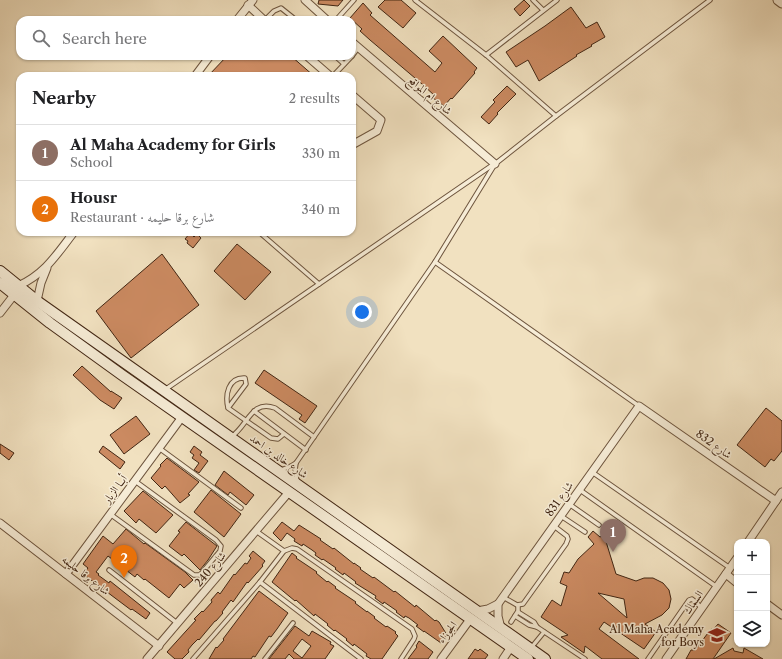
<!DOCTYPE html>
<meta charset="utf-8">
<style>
:root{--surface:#fff;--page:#f2f2f2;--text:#202124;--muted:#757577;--line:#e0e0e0;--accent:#ea580c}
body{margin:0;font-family:"Libre Caslon Text",Amiri,serif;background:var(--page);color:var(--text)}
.controls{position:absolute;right:12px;bottom:12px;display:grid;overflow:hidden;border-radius:8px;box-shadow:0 1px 3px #0004}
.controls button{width:36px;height:36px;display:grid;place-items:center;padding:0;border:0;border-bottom:1px solid var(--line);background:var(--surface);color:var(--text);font:20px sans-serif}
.you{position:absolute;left:362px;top:312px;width:14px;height:14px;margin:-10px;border:3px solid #fff;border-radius:50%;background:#1a73e8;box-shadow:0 0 0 6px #1a73e833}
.badge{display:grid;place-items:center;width:26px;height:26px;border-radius:50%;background:var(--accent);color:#fff;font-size:13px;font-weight:700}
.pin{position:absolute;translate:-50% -33px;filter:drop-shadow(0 1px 2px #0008)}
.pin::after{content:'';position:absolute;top:21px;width:14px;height:12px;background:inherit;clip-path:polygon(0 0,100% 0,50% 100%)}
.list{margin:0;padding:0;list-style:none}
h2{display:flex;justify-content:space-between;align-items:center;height:52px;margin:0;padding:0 16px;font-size:17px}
h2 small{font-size:13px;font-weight:400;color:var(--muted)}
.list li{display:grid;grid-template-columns:26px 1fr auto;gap:12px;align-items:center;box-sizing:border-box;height:56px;padding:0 16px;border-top:1px solid var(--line)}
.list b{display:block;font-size:15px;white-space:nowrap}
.list p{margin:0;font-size:13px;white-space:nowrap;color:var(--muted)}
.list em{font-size:13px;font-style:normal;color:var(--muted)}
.icon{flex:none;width:22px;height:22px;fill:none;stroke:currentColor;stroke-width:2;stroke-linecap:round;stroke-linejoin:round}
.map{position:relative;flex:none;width:782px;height:659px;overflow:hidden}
.search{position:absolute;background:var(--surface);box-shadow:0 1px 3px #0004;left:16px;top:16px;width:340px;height:44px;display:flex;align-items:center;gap:10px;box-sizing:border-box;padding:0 14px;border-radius:12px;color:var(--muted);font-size:15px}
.panel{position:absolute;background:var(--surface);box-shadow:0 1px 3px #0004;left:16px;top:72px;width:340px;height:164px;border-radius:12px}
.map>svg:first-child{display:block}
.building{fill:#cb8a61;stroke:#422613;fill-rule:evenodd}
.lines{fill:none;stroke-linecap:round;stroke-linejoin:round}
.service-casing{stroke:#6e553e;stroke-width:5.5}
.minor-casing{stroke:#6e553e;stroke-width:9}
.tertiary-casing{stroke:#6e553e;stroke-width:11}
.secondary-casing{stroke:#422613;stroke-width:12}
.service{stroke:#f6ecd6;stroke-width:3.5}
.minor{stroke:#f6ecd6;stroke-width:7}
.tertiary{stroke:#f6ecd6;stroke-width:9}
.secondary{stroke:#f6ecd6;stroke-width:10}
.labels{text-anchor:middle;stroke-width:3;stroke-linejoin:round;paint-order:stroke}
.street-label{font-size:11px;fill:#422613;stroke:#f6ecd6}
.poi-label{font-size:11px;fill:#422613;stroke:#f6ecd6;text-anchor:end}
</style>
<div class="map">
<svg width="782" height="659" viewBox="0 0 782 659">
<rect width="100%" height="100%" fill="#f1e1c0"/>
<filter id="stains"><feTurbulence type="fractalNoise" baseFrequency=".005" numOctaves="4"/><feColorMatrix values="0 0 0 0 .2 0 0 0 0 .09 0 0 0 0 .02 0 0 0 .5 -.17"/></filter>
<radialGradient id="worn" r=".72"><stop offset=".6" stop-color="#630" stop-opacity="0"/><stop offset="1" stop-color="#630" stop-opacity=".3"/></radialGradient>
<g class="building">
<path d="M319 0H343L338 6 318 4Z"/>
<path d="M385 0H401L416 13 403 28 378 7Z"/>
<path d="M524 0 530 6 520 16 514 9Z"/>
<path d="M363 3 372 13 370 15 435 72 442 63 429 51 443 36 477 68 474 72 475 73 452 99 451 98 444 106 433 98 435 96 422 84 370 40 360 31 362 29 350 18Z"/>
<path d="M571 7 586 28 597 22 605 37 591 45 592 46 576 55 577 56 539 81 528 60 516 67 506 52 545 26Z"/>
<path d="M227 56H291L314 76H208Z"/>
<path d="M507 86 516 94 497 113 498 114 489 124 481 117 495 102 493 100Z"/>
<path d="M190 233 194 237 197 234 201 238 193 248 187 243 188 241 185 239Z"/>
<path d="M237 244 271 272 245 300 214 271Z"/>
<path d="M162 254 199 305 131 358 96 311Z"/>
<path d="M82 366 111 392V391L122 398 114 409 100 400 73 375Z"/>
<path d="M264 370 317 406 305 423 299 419 302 415 255 383Z"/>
<path d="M766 408 782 421V451L774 461 771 459 765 467 737 445Z"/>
<path d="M136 416 150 434 124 454 110 435Z"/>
<path d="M0 444 14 453 9 460 0 453Z"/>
<path d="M103 446 125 462 120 469 99 452Z"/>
<path d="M194 446 202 452 200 455 208 461 199 473 194 470 199 463 192 458 194 455 190 452Z"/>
<path d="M167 458 199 482 188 494 190 495 180 503 165 486 162 489 151 478 161 466 160 465Z"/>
<path d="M224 471 254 495 246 505 230 492 228 495 215 485Z"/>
<path d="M211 490 241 514 224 537 194 512Z"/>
<path d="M143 491 173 515 156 533 139 519 136 523 124 511Z"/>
<path d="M186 522 217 546 208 560 200 570 184 554 182 556 169 546 180 532 178 531Z"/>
<path d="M282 522 294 531 299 525 321 539 320 540 333 549 334 548 354 564V563L361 568 360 569 373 578 374 577 394 592 395 591 415 607 416 605 435 621 436 620 439 622 447 635 441 643 424 631V632L416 626 418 625 409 618 405 616 404 618 396 612 397 611 384 602 383 604 375 598 376 596 355 583 356 582 344 573 343 575 335 569 336 568 323 559 322 560 315 555 316 553 312 550 303 544 302 546 294 541 295 539 287 533 281 541 273 533Z"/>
<path d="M126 529 144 544 145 543 185 572 193 580 184 588 180 584 169 598 145 579 144 580 137 574 135 577 108 556 96 572 99 574 98 575 109 583 110 581 150 613 146 619 132 609 131 610 83 574 88 568 83 564 103 536 113 544Z"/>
<path d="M593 531 600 537 604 535 616 574 636 581 644 578H653L663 583 669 590 671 599 669 608 662 615 645 624 656 632 644 649 604 622 599 629 639 659H602L585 646 584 653 561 637 568 635 541 617 552 600 561 606 567 586 560 583 564 572 569 573 578 559 594 544 588 537ZM598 593 624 599 627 618Z"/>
<path d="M253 551 265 561 262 565 263 566 248 583 247 582 233 602 231 600 222 612 223 613 216 621H215L199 640 198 639 192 645 188 650 189 652 182 659H175L167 652 196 620 194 619 202 611 203 612 212 602 211 600 218 592 220 594 234 574 235 575 245 563 247 564 251 558 249 556Z"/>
<path d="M292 553 297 557 296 558 317 572 316 573 327 582 328 581 336 587 335 588 356 602 355 603 367 612V611L375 617 374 618 386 627 387 626 396 632 395 633 398 636 382 659H371L366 656 367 654 354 644 353 646 346 640 347 639 335 630 334 631 327 625 328 624 315 614 314 616 296 600 295 601 272 582Z"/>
<path d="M259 591 288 613 277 629 271 637 269 636 255 657 253 656 251 659H209L216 647 217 648 224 640 223 639Z"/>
<path d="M718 624 731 633 713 659H686L691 650H695L711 629 713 630Z"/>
<path d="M295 626 309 636 312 631 331 642 330 644 334 646 325 659H294L289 654 285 659H269ZM302 639 311 646 302 658 293 651Z"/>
<path d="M419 641 433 652 428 659H408L417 647 416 646Z"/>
<path d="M733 648 734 651 743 653 744 648 763 659H714Z"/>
<path d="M475 649 478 651 480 649 488 655 485 659H468Z"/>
</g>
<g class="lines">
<g class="service-casing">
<g id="service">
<path d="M415 0 486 55 556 116"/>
<path d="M533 0 543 10"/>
<path d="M265 20 274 11 281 8 296 20"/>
<path d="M336 20 354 0"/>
<path d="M486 55 557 0"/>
<path d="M335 56 344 64"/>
<path d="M352 56 358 48"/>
<path d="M333 76 352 56"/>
<path d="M259 232 319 284"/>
<path d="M435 262 639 406"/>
<path d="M166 389 494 164"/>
<path d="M228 408 246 384 245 378C228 377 225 395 228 408L271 438 278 439 284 434"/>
<path d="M254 411 306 450"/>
<path d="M231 437C248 426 251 399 275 408L314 437"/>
<path d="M159 448 241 508"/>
<path d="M296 463 295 470 297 481"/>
<path d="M281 470 291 466 296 463 435 262 495 164 556 116 710 0"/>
<path d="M592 472 730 568"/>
<path d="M580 490 717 587"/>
<path d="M569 504 599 525"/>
<path d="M110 514 194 575H200L220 551 221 546 216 540 135 481"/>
<path d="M561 516 585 532"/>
<path d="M256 531 284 551"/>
<path d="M109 570 177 623"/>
<path d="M260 582 361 659"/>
<path d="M503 597 517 605 523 604 566 544 568 539 567 536 554 526"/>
<path d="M518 612 534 622 537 627 585 659"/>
<path d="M515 616 529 625 537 627"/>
<path d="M511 622 518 611V606"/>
<path d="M531 648 544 632"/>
<path d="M193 659 260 582 284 551 292 548 297 549 412 629 415 636 414 639 401 659"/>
<path d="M265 659 293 623"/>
<path d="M648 659 689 600 692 599 702 608"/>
</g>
</g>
<g class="minor-casing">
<g id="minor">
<path d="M305 0 327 20"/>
<path d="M248 5 264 20"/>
<path d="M237 20 253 0"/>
<path d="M352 42 495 164"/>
<path d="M307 56 330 76"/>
<path d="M195 76 210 56"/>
<path d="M352 95 381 120 377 131 352 145"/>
<path d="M18 286C45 274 57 254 74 232"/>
<path d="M37 301 41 283 47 268"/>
<path d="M0 313 14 295"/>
<path d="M0 523 159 646"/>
<path d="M748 542 782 492"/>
<path d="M66 574 182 417"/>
<path d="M726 574 737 583"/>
<path d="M498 604V616L501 628"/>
<path d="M767 604 782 615"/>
<path d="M477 611 488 609 498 604 639 406 776 501"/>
<path d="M147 659 289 492"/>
<path d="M441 659 471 618"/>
<path d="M503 659 511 647"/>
<path d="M666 659 737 558"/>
</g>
</g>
<g class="tertiary-casing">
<path id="tertiary" d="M778 0 782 3"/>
</g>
<g class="secondary-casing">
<g id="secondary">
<path d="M0 271 37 301 545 659"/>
<path d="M0 283 50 323 122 375 528 659"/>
</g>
</g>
<use href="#service" class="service"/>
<use href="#minor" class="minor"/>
<use href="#tertiary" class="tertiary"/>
<use href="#secondary" class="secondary"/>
</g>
<defs>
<g id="school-bare" transform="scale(1.38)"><path d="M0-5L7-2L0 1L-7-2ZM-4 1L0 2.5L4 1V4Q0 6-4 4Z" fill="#8f2418" stroke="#f6ecd6" stroke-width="2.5" paint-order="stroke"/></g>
</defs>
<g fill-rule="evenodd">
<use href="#school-bare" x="717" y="635"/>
</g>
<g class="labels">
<g class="street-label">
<text transform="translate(430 95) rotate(40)" y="4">شارع ام المواقع</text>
<text transform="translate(714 444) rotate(35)" y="4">شارع 832</text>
<text transform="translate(279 456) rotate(35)" y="4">شارع خالد بن احمد</text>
<text transform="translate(115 489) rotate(-53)" y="4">أبــا الزبار</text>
<text transform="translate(559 499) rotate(-55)" y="4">شارع 831</text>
<text transform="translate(210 569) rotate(-50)" y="4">شارع 240</text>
<text transform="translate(86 575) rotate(38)" y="4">شارع برقا حليمه</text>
<text transform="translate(693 602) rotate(-55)" y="4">السماك</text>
<text transform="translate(447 632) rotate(-53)" y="4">الجوزاء</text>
</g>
<g class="poi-label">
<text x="704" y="633">Al Maha Academy<tspan x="704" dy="13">for Boys</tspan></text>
</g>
</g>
<rect width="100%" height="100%" filter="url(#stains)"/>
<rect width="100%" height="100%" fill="url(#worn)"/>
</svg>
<div class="controls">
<button>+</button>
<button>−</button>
<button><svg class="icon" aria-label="layers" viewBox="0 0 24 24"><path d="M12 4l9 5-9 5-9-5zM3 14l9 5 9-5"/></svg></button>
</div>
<div class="you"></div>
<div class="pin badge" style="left:613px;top:552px;background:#8d6e63">1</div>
<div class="pin badge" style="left:124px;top:578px;background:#e8710a">2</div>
<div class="search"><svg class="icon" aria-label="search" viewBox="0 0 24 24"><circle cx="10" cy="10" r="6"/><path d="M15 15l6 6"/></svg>Search here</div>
<section class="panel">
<h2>Nearby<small>2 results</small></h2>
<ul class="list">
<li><span class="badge" style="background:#8d6e63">1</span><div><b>Al Maha Academy for Girls</b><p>School</p></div><em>330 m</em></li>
<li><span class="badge" style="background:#e8710a">2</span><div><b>Housr</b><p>Restaurant · شارع برقا حليمه</p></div><em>340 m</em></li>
</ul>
</section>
</div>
